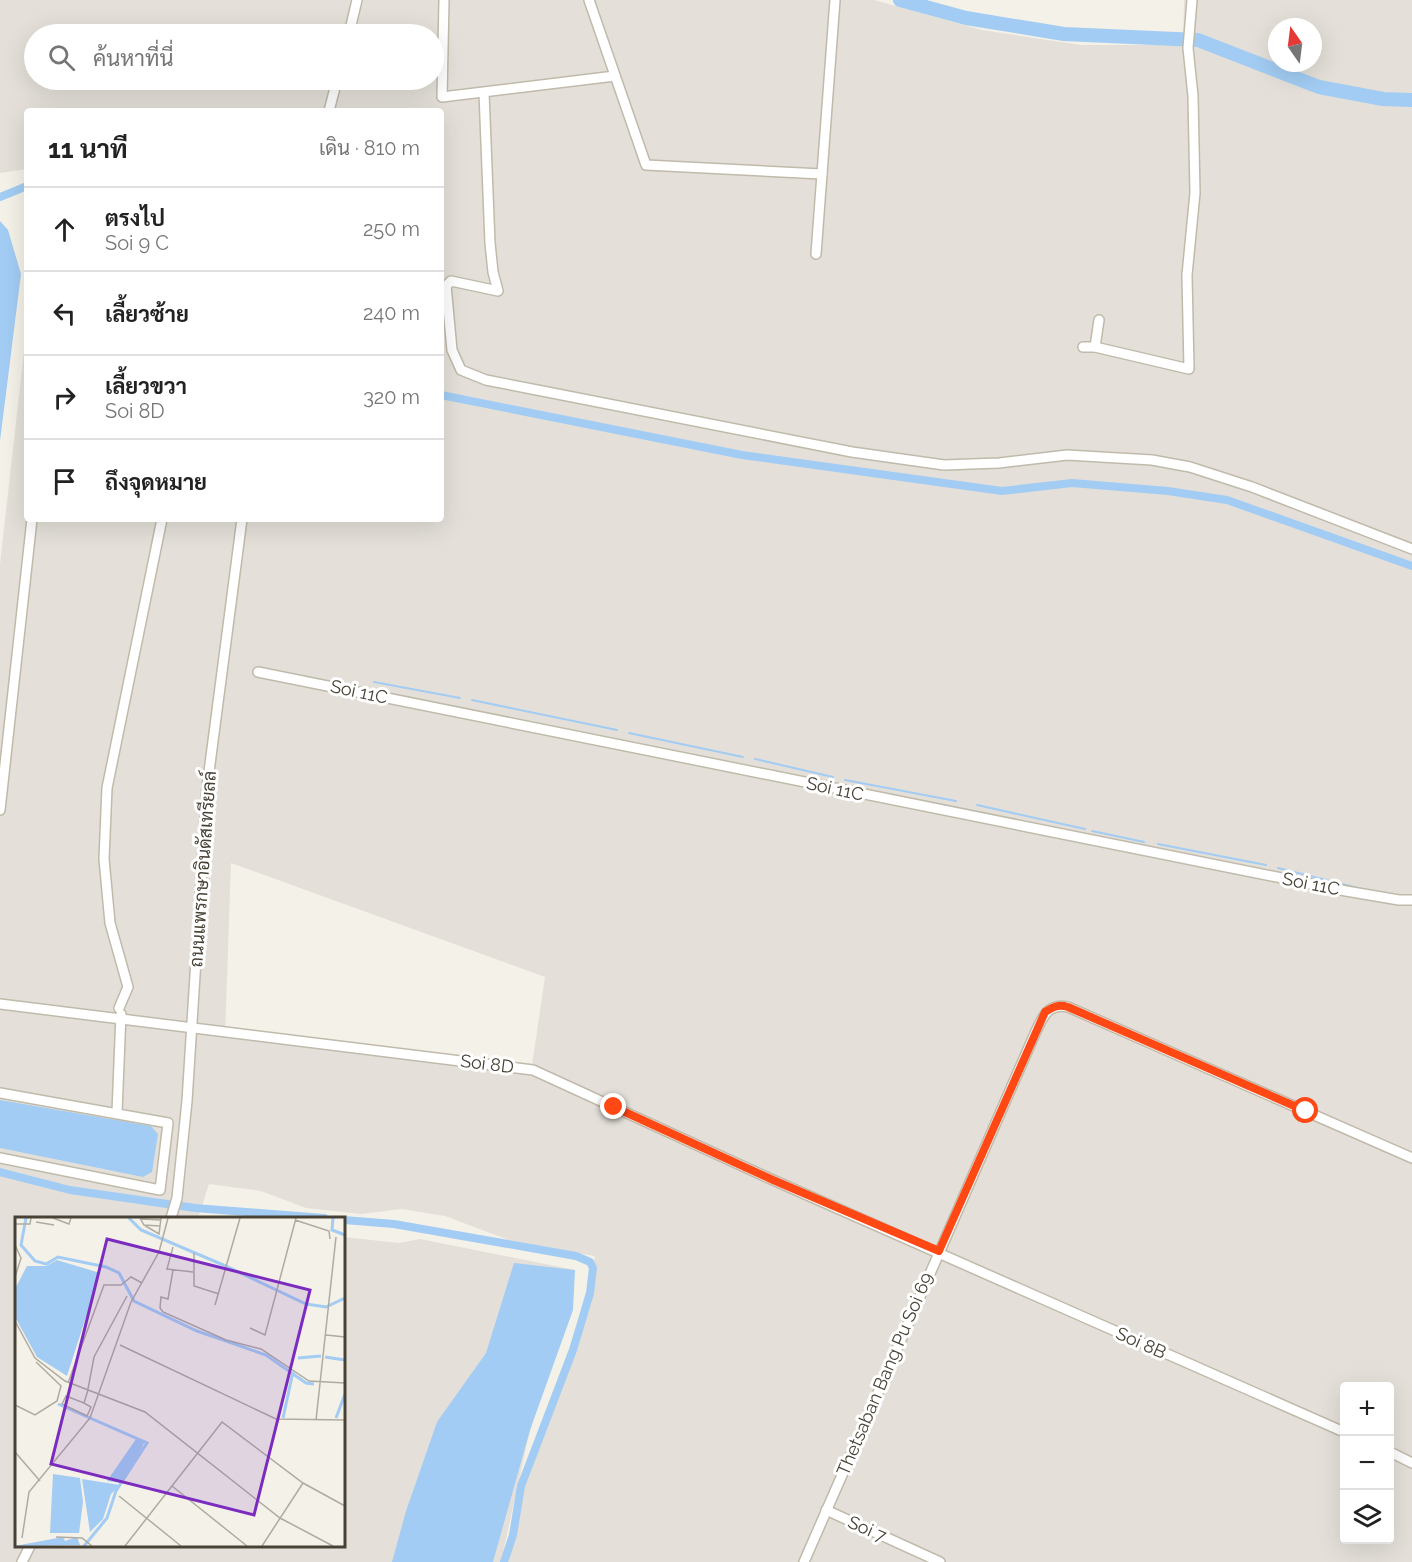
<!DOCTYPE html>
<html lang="th">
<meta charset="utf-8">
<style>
:root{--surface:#fff;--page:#f2f2f2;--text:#222;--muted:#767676;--line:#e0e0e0}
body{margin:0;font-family:Raleway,Sarabun,sans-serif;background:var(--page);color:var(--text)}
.controls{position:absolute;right:18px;bottom:18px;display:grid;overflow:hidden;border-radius:6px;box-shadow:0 6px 24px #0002}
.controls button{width:54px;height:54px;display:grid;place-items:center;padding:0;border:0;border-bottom:2px solid var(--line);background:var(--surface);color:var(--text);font:30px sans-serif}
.compass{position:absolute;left:1268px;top:18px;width:54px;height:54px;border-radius:50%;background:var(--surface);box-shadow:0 6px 24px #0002;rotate:346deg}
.stop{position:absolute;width:18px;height:18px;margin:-14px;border:4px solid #ff4814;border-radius:50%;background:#fff}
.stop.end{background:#ff4814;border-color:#fff;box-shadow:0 2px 6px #0008}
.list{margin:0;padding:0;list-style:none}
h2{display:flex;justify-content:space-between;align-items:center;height:78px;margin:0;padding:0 24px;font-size:26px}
h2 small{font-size:20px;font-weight:400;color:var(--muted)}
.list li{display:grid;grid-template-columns:39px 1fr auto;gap:18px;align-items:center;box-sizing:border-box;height:84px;padding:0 24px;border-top:2px solid var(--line)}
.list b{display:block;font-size:22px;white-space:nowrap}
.list p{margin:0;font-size:20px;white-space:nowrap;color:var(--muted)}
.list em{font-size:20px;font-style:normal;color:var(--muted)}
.icon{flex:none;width:33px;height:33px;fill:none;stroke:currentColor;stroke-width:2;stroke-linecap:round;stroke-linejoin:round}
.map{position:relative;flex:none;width:1412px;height:1562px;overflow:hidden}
.search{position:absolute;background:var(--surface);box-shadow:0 6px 24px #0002;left:24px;top:24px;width:420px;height:66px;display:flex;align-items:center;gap:15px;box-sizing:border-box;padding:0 21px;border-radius:33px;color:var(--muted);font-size:22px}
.panel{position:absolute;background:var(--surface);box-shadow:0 6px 24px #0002;left:24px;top:108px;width:420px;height:414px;border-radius:6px}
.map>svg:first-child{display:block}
.industrial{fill:#e4e0d9;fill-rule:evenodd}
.water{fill:#a2ccf3}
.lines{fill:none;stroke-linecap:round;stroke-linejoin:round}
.stream{stroke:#a2ccf3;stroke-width:2}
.canal{stroke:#a2ccf3;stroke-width:8}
.river{stroke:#a2ccf3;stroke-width:14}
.minor-casing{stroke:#c0baaa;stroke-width:12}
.minor{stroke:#fff;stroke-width:9}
.route{stroke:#ff4814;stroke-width:8}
.labels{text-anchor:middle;stroke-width:6;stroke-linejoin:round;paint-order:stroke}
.street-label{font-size:18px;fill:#484236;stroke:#fff}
.inset-river{fill:none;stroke:#a2ccf3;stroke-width:3}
.inset-road{fill:none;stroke:#afaba1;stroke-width:1.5}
.view{fill:#7b2cbf;fill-opacity:0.15;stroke:#7b2cbf;stroke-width:3}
.inset-edge{fill:none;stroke:#484236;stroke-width:3}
</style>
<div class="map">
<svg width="1412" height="1562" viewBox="0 0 1412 1562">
<rect width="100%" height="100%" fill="#f4f1e8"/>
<path class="industrial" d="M0 0H874L982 30 1081 45H1183L1184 0H1412V1562H505L533 1446 581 1316 595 1256 514 1242 445 1216 402 1209 361 1214 306 1208 261 1191 209 1184 198 1218H16V1546H344V1237L399 1243 420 1239 575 1270 527 1443 501 1562H0V564L27 324V519H441V111H27V169L0 173ZM1277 27H1313V63H1277ZM34 34H434V80H34ZM231 863 545 977 531 1072 225 1036ZM1344 1386H1390V1540H1344Z"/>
<g class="water">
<path d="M0 221 8 230 21 274 0 441Z"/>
<path d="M0 1100 151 1126 158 1134 152 1172 143 1177 0 1148Z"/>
<path d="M514 1263 575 1270 573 1310 530 1430 493 1562H392L406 1511 437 1422 486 1353Z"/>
</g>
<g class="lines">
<g class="stream">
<path d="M374 682 460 698"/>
<path d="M472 700 617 730"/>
<path d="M629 733 743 757"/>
<path d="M755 759 833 777"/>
<path d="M845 780 956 801"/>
<path d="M977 805 1085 829"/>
<path d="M1092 831 1144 842"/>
<path d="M1158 844 1266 865"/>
<path d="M1278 868 1362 889"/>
</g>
<g class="canal">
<path d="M0 197 27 186"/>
<path d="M441 395 742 455 1002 491 1072 483 1168 491 1227 500 1412 566"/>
<path d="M0 1172 70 1190 195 1208 324 1218"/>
<path d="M344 1220 394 1224 576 1256 590 1262 593 1268 590 1293 573 1350 521 1486 513 1535 504 1562"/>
</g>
<path class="river" d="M900 0 966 18 1064 34 1198 40 1319 87 1383 99 1412 100"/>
<g class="minor-casing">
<g id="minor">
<path d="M444 0 442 97 615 76"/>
<path d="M589 0 646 165 822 174"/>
<path d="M349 34 357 0"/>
<path d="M484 93 490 243 493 272 498 291 451 281 446 286 452 350 461 370 486 380 537 390 852 452 944 465 999 463 1067 455 1152 460 1190 467 1252 487 1412 549"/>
<path d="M329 111 337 80"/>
<path d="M816 254 835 0"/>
<path d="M1083 347H1095L1189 369 1187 275 1195 193 1193 96 1188 48 1192 0"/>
<path d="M1095 347 1099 320"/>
<path d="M258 672 1346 891 1399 900H1412"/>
<path d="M0 810 32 519"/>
<path d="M0 1004 533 1070 773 1180 1344 1432"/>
<path d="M119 1008 128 987 110 923 104 859 107 788 162 519"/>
<path d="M0 1093 168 1123 160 1190 0 1158"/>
<path d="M117 1112 121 1014"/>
<path d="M171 1218 177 1198 187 1101 207 787 242 519"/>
<path d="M1390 1452 1412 1463"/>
<path d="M826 1510 940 1562"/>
<path d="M22 1562 30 1546"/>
<path d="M804 1562 1033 1038C1041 1021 1046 1002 1068 1007L1412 1158"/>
</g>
</g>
<use href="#minor" class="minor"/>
</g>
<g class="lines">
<path class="route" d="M614 1107 773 1180 939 1251 1045 1012C1053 1007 1058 1004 1068 1007L1306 1111"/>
</g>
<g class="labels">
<g class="street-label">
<text transform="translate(359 692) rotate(12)" y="6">Soi 11C</text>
<text transform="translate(835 789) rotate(12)" y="6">Soi 11C</text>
<text transform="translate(203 869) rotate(-86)" y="6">ถนนแพรกษาอินดัสเทรียลล์</text>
<text transform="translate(1311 884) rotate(11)" y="6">Soi 11C</text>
<text transform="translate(487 1064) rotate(7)" y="6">Soi 8D</text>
<text transform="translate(1141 1343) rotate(24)" y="6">Soi 8B</text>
<text transform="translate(885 1374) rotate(-67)" y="6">Thetsaban Bang Pu Soi 69</text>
<text transform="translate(867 1529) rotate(24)" y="6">Soi 7</text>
</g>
</g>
<g transform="translate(15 1217)">
<rect width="330" height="330" fill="#f4f1e8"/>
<path d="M42 43 85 56 52 159 22 140 0 100V72L12 49H31ZM121 222 129 226 127 231 106 266 92 264ZM38 257 65 261 68 285 64 316H35ZM67 262 105 268 96 277 88 302 75 315ZM48 320 50 324 62 320 65 328 0 329Z" fill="#a2ccf3"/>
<path class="inset-river" d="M11 1 6 28 20 44 31 47 43 40 91 50 104 56 119 84 182 114 251 138 291 166 299 167M114 1 126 13 213 50M318 1 317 13 330 18M213 50 291 87 311 90 330 81M310 140 330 143M283 141 306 139M43 187 132 226 101 274 92 301 69 329M268 201 278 155M321 201 330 177"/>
<path class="inset-road" d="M38 1 54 7 56 1M125 1 129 8 145 9M126 2 146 3M280 3 314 14 315 22M21 5 39 8M0 7H15L16 1M129 8 144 17 146 1M0 28 6 41 0 60M158 30 152 52 178 55M179 36V69L204 77M158 53 153 82 146 80 145 91 148 95 211 123 246 132 294 164 330 166M200 88 225 1M0 104 20 141 50 164 130 195 265 301 318 329M235 111 250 118 281 1M311 118 330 120M105 128 261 202 330 203M53 166 89 68H106L116 60 127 66M73 172 79 140 112 79M69 186 76 190 72 199 47 187 51 179 69 186 73 173M0 188 20 198 42 184 46 169 21 145M301 203 321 20M0 235 25 264M157 269 232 329M104 279 166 329M41 320 67 321 77 329M7 321 14 275 75 201 116 85 144 35 153 1M110 329 207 205 288 266 330 289M247 329 288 266"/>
<path class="view" d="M92 22 295 73 239 298 36 247Z"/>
<rect width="330" height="330" class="inset-edge"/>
</g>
</svg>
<div class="controls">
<button>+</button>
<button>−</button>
<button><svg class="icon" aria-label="layers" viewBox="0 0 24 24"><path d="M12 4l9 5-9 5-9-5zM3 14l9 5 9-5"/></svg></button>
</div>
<svg class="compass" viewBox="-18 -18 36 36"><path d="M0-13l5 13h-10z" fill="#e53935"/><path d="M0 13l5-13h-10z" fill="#767676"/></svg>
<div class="stop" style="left:1306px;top:1111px"></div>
<div class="stop end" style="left:614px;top:1107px"></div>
<div class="search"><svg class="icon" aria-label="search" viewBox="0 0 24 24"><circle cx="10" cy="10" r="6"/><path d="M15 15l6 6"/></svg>ค้นหาที่นี่</div>
<section class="panel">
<h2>11 นาที<small>เดิน · 810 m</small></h2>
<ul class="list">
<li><svg class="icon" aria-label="ahead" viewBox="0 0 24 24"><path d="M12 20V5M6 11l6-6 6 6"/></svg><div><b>ตรงไป</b><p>Soi 9 C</p></div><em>250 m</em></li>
<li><svg class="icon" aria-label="left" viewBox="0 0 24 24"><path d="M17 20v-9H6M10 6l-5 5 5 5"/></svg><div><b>เลี้ยวซ้าย</b></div><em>240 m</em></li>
<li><svg class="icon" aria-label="right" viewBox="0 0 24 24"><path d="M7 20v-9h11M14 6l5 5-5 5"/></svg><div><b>เลี้ยวขวา</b><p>Soi 8D</p></div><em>320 m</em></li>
<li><svg class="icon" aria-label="arrive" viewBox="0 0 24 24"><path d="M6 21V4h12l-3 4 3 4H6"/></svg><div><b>ถึงจุดหมาย</b></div></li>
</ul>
</section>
</div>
